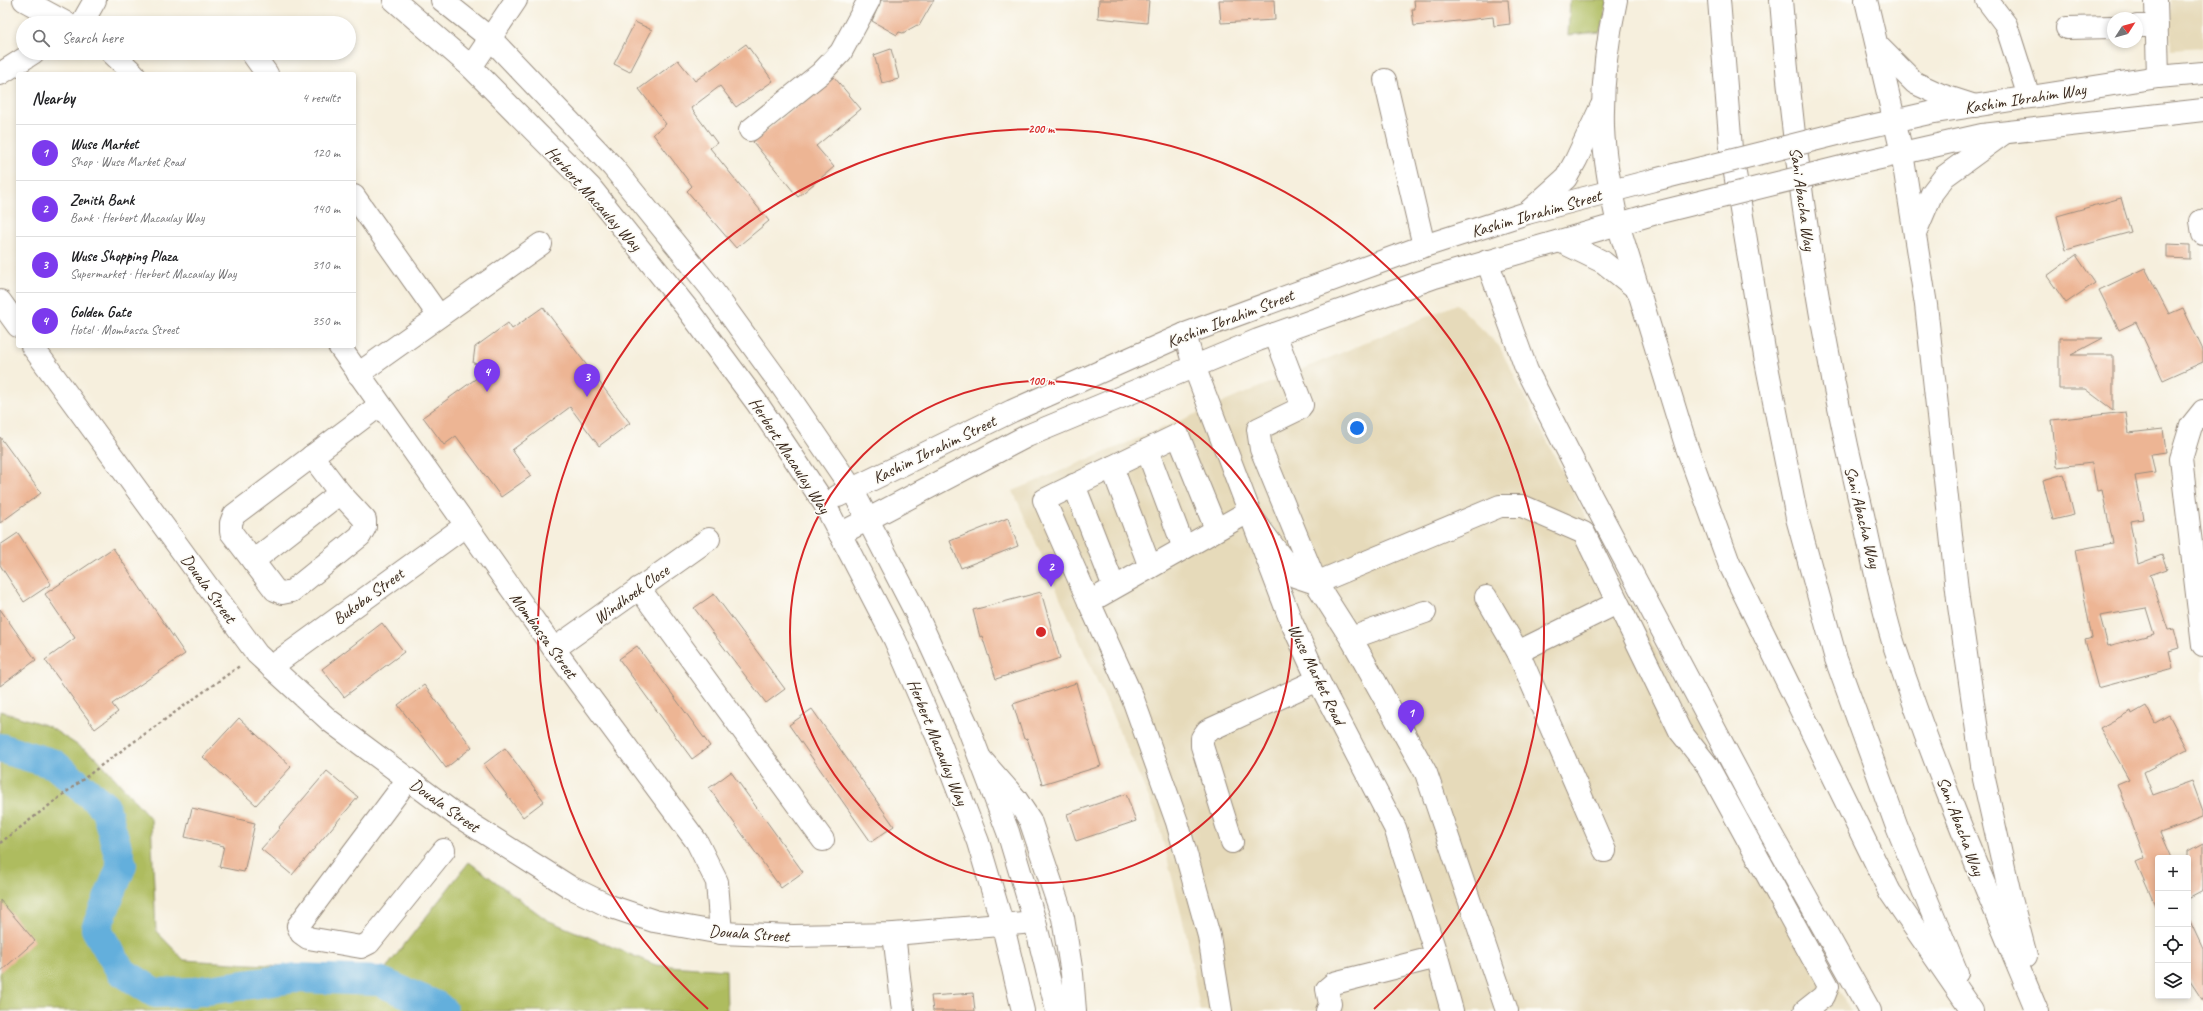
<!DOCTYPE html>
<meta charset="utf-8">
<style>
:root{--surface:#fff;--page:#f2f2f2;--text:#202124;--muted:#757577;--line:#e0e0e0;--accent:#7c3aed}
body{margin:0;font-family:Caveat,sans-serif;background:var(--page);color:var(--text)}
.controls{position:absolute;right:12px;bottom:12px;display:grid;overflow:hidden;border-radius:4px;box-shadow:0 2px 6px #0003}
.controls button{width:36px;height:36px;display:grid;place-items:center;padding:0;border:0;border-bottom:1px solid var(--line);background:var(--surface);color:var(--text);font:20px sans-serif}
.compass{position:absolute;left:2107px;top:12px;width:36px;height:36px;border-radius:50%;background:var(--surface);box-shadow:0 2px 6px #0003;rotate:54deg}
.you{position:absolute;left:1357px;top:428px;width:14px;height:14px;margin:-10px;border:3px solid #fff;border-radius:50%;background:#1a73e8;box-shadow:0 0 0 6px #1a73e833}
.badge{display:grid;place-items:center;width:26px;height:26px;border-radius:50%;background:var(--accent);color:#fff;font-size:13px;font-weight:700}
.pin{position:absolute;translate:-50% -33px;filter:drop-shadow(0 1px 2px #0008)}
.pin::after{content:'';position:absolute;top:21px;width:14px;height:12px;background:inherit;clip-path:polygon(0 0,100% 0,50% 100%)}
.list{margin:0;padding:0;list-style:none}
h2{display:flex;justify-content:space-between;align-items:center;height:52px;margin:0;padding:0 16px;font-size:17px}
h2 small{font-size:13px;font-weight:400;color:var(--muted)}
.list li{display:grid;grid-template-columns:26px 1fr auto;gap:12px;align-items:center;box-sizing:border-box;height:56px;padding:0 16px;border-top:1px solid var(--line)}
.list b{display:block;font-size:15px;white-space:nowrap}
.list p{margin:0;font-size:13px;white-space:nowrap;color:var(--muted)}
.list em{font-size:13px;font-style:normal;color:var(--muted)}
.icon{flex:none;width:22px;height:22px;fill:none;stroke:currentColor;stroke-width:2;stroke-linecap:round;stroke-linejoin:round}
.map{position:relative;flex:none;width:2203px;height:1011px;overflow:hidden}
.search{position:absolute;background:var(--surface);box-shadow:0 2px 6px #0003;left:16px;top:16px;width:340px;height:44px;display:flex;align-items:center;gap:10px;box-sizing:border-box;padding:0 14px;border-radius:22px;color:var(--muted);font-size:15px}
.panel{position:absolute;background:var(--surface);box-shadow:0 2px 6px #0003;left:16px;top:72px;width:340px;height:276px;border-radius:4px}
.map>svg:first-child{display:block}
.built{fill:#e6daba}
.green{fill:#aebc5f;stroke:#74733e}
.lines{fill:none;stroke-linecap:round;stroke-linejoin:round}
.river{stroke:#63afdc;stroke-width:30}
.building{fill:#edb594;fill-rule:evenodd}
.minor-casing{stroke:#988c7e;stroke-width:24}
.major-casing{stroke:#988c7e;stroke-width:24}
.highway-casing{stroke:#988c7e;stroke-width:24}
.path{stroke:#988c7e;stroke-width:2.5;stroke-dasharray:3 3;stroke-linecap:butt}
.minor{stroke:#fff;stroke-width:22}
.major{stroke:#fff;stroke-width:22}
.highway{stroke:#fff;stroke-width:22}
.major-bridge-casing{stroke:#988c7e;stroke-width:24;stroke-linecap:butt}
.major-bridge{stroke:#fff;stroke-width:22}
.ring{fill:none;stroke:#d62828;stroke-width:2}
.labels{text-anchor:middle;stroke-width:3.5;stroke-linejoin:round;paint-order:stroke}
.street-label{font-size:17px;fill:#3b2a1e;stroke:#fdfcf7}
.centre{fill:#d62828;stroke:#fdfcf7;stroke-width:2}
.ring-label{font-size:12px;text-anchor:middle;font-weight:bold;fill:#d62828;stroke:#fdfcf7;stroke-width:3.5;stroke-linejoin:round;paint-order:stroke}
</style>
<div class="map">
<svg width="2203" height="1011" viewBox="0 0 2203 1011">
<rect width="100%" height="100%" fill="#fdfcf7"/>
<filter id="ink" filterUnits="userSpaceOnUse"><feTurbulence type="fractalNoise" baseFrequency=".025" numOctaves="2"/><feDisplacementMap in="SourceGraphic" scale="8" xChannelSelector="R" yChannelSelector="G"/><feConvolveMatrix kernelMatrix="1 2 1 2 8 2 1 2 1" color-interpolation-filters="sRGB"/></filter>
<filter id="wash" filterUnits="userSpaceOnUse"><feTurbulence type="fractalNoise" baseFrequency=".012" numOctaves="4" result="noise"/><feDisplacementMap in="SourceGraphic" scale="16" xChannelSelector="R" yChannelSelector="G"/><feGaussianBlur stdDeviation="0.9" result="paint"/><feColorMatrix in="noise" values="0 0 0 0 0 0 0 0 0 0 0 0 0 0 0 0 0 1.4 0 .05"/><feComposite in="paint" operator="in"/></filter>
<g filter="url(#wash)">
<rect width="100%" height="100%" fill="#f6efdd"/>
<g class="built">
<path d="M2170 0H2203V48L2171 50Z"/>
<path d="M1457 304 1499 346 1609 563 1851 1011H1200L1187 937 1156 814 1013 491Z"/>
</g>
<g class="green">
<path d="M1570 0H1608L1601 32 1568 35Z"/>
<path d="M0 711 48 726 97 758 151 819 156 931 184 960 383 972 469 862 547 920 656 965 726 970 727 1011H0Z"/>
</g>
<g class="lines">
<path class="river" d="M0 748 54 764 105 807 122 865 96 929 121 971 155 993 193 992 296 978 379 981 437 1006 443 1011"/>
</g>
<g id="blocks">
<g class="building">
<path d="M881 0H934L919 26 917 25 903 33 899 32 897 35 872 21Z"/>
<path d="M1099 0H1149L1147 23 1098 18Z"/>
<path d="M1219 0H1274L1275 20 1221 23Z"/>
<path d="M1414 0H1508L1510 24 1494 26 1493 17 1414 26 1412 9H1415Z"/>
<path d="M635 22 652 30 630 72 614 64Z"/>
<path d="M746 44 773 81 736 107 720 86 691 108 717 143 710 148 769 221 736 248 687 191 692 186 653 134 666 124 639 89 678 60 695 81Z"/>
<path d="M891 49 899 79 882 83 874 55Z"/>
<path d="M834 77 861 109 816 146 834 167 798 197 753 142Z"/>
<path d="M2121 198 2131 232 2066 250 2057 216Z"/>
<path d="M2167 244 2190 245V259L2167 258Z"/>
<path d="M2076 255 2095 283 2066 303 2047 276Z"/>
<path d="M2145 268 2169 314 2183 308 2203 350V362L2163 380 2136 322 2119 330 2099 290Z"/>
<path d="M543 307 630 423 599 446 570 407 512 450 531 476 501 497 456 436 444 445 423 417 492 367 473 363 475 347 508 323 512 329Z"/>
<path d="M2059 338H2103L2071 355H2113V410L2085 389H2059Z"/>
<path d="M2126 412 2129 433 2163 429 2166 452 2151 454 2155 473 2135 476 2143 519 2130 521 2138 564 2162 555 2167 569 2150 575 2168 630 2174 629 2179 648 2169 651 2173 668 2098 688 2085 640 2092 638 2075 550 2113 543 2102 490 2097 491 2092 463 2057 467 2052 420ZM2146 608 2154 634 2108 646 2100 616Z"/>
<path d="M0 437 41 493 0 523Z"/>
<path d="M2064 474 2074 515 2053 520 2043 480Z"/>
<path d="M1008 518 1018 546 961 568 950 541Z"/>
<path d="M18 533 51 584 24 602 0 565V545Z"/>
<path d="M113 548 185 654 112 704 118 712 95 729 45 660 75 638 45 594Z"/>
<path d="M1041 592 1060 658 996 679 982 636 980 637 973 610Z"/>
<path d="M714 594 785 689 766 703 694 608Z"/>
<path d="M0 609 36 660 0 686Z"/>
<path d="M382 623 404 652 344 697 322 669Z"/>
<path d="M637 646 710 746 692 759 619 659Z"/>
<path d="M1076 683 1101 766 1042 784 1027 738 1024 739 1013 704Z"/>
<path d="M424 685 472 747 446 768 398 705Z"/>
<path d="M2146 706 2155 723 2169 715 2187 749 2144 772 2153 795 2192 781 2203 811V817L2160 833 2171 858H2158V912L2136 862 2145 858 2117 784 2129 779 2100 728 2131 711 2132 714Z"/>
<path d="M812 709 894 826 871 842 789 725Z"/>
<path d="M239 718 291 767 256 805 203 757Z"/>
<path d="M505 748 544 801 523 817 484 764Z"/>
<path d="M327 771 358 797 292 875 261 849 280 828 279 827Z"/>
<path d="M731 772 803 872 781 888 709 788Z"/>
<path d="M1126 794 1136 821 1076 841 1067 814Z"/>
<path d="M192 808 255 823 244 872 219 867 224 846 185 837Z"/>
<path d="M2203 843V891L2188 899V851Z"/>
<path d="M0 900 35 941 0 972Z"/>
<path d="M2188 917 2203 949V1001L2188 978Z"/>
<path d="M973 993 975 1011H933L931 996Z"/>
</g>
</g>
</g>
<g filter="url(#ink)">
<use href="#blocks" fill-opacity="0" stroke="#988c7e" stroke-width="1"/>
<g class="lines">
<g class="minor-casing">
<g id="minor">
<path d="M24 0 66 23"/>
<path d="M1987 0 2006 25 2029 97"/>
<path d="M2156 0 2158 77"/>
<path d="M82 23 95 0"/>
<path d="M2137 26H2157"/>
<path d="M2067 28 2113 27"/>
<path d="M112 53 134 74"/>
<path d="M252 53 267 74"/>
<path d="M471 67 516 0"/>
<path d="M0 74 33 53"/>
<path d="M1385 80 1424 246"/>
<path d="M750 130 821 73 841 52 869 0"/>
<path d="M354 196 439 316"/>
<path d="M2201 221 2203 234"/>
<path d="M1487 261 1527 371 1592 498 1757 809 1870 1011"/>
<path d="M0 301 18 326"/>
<path d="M1185 334 1194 366 1291 621 1318 680 1395 828 1437 957 1452 1011"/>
<path d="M1275 334 1302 405"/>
<path d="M32 346 257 654 330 721 455 814 570 887 609 906 654 921 721 933 793 936 894 934 1035 922"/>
<path d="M339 346 554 649 697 842 717 882 721 933"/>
<path d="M358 374 541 244"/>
<path d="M1299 409 1258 429 1261 449 1316 583 1351 638 1426 773 1507 1011"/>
<path d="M2203 411 2191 426 2181 459 2203 645"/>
<path d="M1147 450 1184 548"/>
<path d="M1112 467 1150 567"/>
<path d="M1074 485 1114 587"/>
<path d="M340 493 365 520V527L360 536 292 591 282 593 275 590 231 532V523L234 515 380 405"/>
<path d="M253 561 340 493 312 456"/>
<path d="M639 588 823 840"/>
<path d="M1486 597 1518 652 1605 851"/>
<path d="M1089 602 1044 500 1178 435 1216 529"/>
<path d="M1351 638 1425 612"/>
<path d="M554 649 709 539"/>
<path d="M1518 652 1617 603"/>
<path d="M271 667 465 526"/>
<path d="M980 758 1016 799 1030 820 1063 918 1072 974 1075 1011"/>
<path d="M408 779 298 926 301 933 308 938 361 947 369 943 444 850"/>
<path d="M1232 842 1202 746V738L1207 731 1318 680"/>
<path d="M894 934 903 1011"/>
<path d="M1221 1011 1209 936 1177 822 1133 699 1089 602 1248 512 1295 576 1316 583 1500 506H1522L1584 533 1680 731 1707 765 1828 986 1824 996 1805 1011"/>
<path d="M1327 1011 1330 1004 1327 989 1334 983 1437 957"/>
</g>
</g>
<g class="major-casing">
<g id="major">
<path d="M394 0 471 67 591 188 686 307 757 403 824 503 895 640 940 743 978 842 1003 926 1023 1011"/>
<path d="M442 0 491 39 613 167 710 287 781 385 852 489 915 611 968 727 1008 832 1035 922 1057 1011"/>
<path d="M1849 131 1929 113 2158 77 2203 73"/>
<path d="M1858 163 1982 135 2203 110"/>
<path d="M838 496 1012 411 1185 334 1424 246 1527 213 1654 180"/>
<path d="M840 534 1027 436 1258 340 1435 277 1660 212"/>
</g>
</g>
<g class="highway-casing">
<g id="highway">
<path d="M1616 0C1607 41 1602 86 1603 127 1604 160 1611 193 1618 224L1686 445 1729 563 1890 892 1972 1011"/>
<path d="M1719 0 1731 149 1765 356 1797 518 1836 659 1897 827 1957 973"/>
<path d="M1781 0C1794 173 1822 346 1863 515 1873 559 1881 605 1895 648 1936 772 1987 891 2037 1011"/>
<path d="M1866 0 1902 153 1926 305 1958 599 1984 779 2011 899 2026 956"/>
<path d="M1877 45 1915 83 1941 95 1975 106"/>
<path d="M1527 213 1566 178 1576 160 1601 107"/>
<path d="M1915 233 1932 193 1945 176 2004 133"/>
<path d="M1560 241 1603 262 1638 290"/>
</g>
</g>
<path class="path" d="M0 843 103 764 241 665"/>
<use href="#minor" class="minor"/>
<use href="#major" class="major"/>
<use href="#highway" class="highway"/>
<g class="major-bridge-casing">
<g id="major-bridge">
<path d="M1654 180 1849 131"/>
<path d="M1660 212 1858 163"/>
</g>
</g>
<use href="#major-bridge" class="major-bridge"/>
</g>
</g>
<g class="ring">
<circle cx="1041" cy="632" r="251"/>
<path d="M708 1009A503 503 0 1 1 1374 1009"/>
</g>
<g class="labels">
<g class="street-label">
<text transform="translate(2025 98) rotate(-9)" y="6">Kashim Ibrahim Way</text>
<text transform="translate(594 198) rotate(48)" y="6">Herbert Macaulay Way</text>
<text transform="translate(1803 199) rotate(82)" y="6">Sani Abacha Way</text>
<text transform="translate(1536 213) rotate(-16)" y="6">Kashim Ibrahim Street</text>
<text transform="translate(1230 318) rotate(-21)" y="6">Kashim Ibrahim Street</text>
<text transform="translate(934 449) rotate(-26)" y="6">Kashim Ibrahim Street</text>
<text transform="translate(790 455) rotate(57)" y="6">Herbert Macaulay Way</text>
<text transform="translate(1863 517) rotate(76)" y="6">Sani Abacha Way</text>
<text transform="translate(209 588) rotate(54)" y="6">Douala Street</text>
<text transform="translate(631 594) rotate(-36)" y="6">Windhoek Close</text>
<text transform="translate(368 596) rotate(-36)" y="6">Bukoba Street</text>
<text transform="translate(544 635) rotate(54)" y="6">Mombassa Street</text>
<text transform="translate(1317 674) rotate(64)" y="6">Wuse Market Road</text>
<text transform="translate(938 742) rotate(68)" y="6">Herbert Macaulay Way</text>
<text transform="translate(445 805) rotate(35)" y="6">Douala Street</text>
<text transform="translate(1961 826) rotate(69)" y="6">Sani Abacha Way</text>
<text transform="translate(749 933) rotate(4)" y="6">Douala Street</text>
</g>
</g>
<circle cx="1041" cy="632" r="6" class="centre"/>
<g class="ring-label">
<text x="1041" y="133">200 m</text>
<text x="1041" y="385">100 m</text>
</g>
</svg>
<div class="controls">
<button>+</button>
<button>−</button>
<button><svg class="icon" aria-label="locate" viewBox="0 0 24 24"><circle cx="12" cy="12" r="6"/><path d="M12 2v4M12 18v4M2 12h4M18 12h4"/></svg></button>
<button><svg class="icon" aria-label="layers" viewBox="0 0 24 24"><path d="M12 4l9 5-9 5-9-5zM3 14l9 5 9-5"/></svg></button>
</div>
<svg class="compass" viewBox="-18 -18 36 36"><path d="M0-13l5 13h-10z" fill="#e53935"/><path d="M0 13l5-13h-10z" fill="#757577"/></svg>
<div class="you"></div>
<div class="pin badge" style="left:1411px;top:733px">1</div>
<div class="pin badge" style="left:1051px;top:587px">2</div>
<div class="pin badge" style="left:587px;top:397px">3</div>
<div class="pin badge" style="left:487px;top:392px">4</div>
<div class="search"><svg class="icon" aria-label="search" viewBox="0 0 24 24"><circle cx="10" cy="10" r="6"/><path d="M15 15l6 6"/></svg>Search here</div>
<section class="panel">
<h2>Nearby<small>4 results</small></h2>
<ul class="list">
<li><span class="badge">1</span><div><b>Wuse Market</b><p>Shop · Wuse Market Road</p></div><em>120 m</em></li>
<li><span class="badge">2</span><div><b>Zenith Bank</b><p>Bank · Herbert Macaulay Way</p></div><em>140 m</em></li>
<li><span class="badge">3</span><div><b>Wuse Shopping Plaza</b><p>Supermarket · Herbert Macaulay Way</p></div><em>310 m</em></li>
<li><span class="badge">4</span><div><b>Golden Gate</b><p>Hotel · Mombassa Street</p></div><em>350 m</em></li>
</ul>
</section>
</div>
